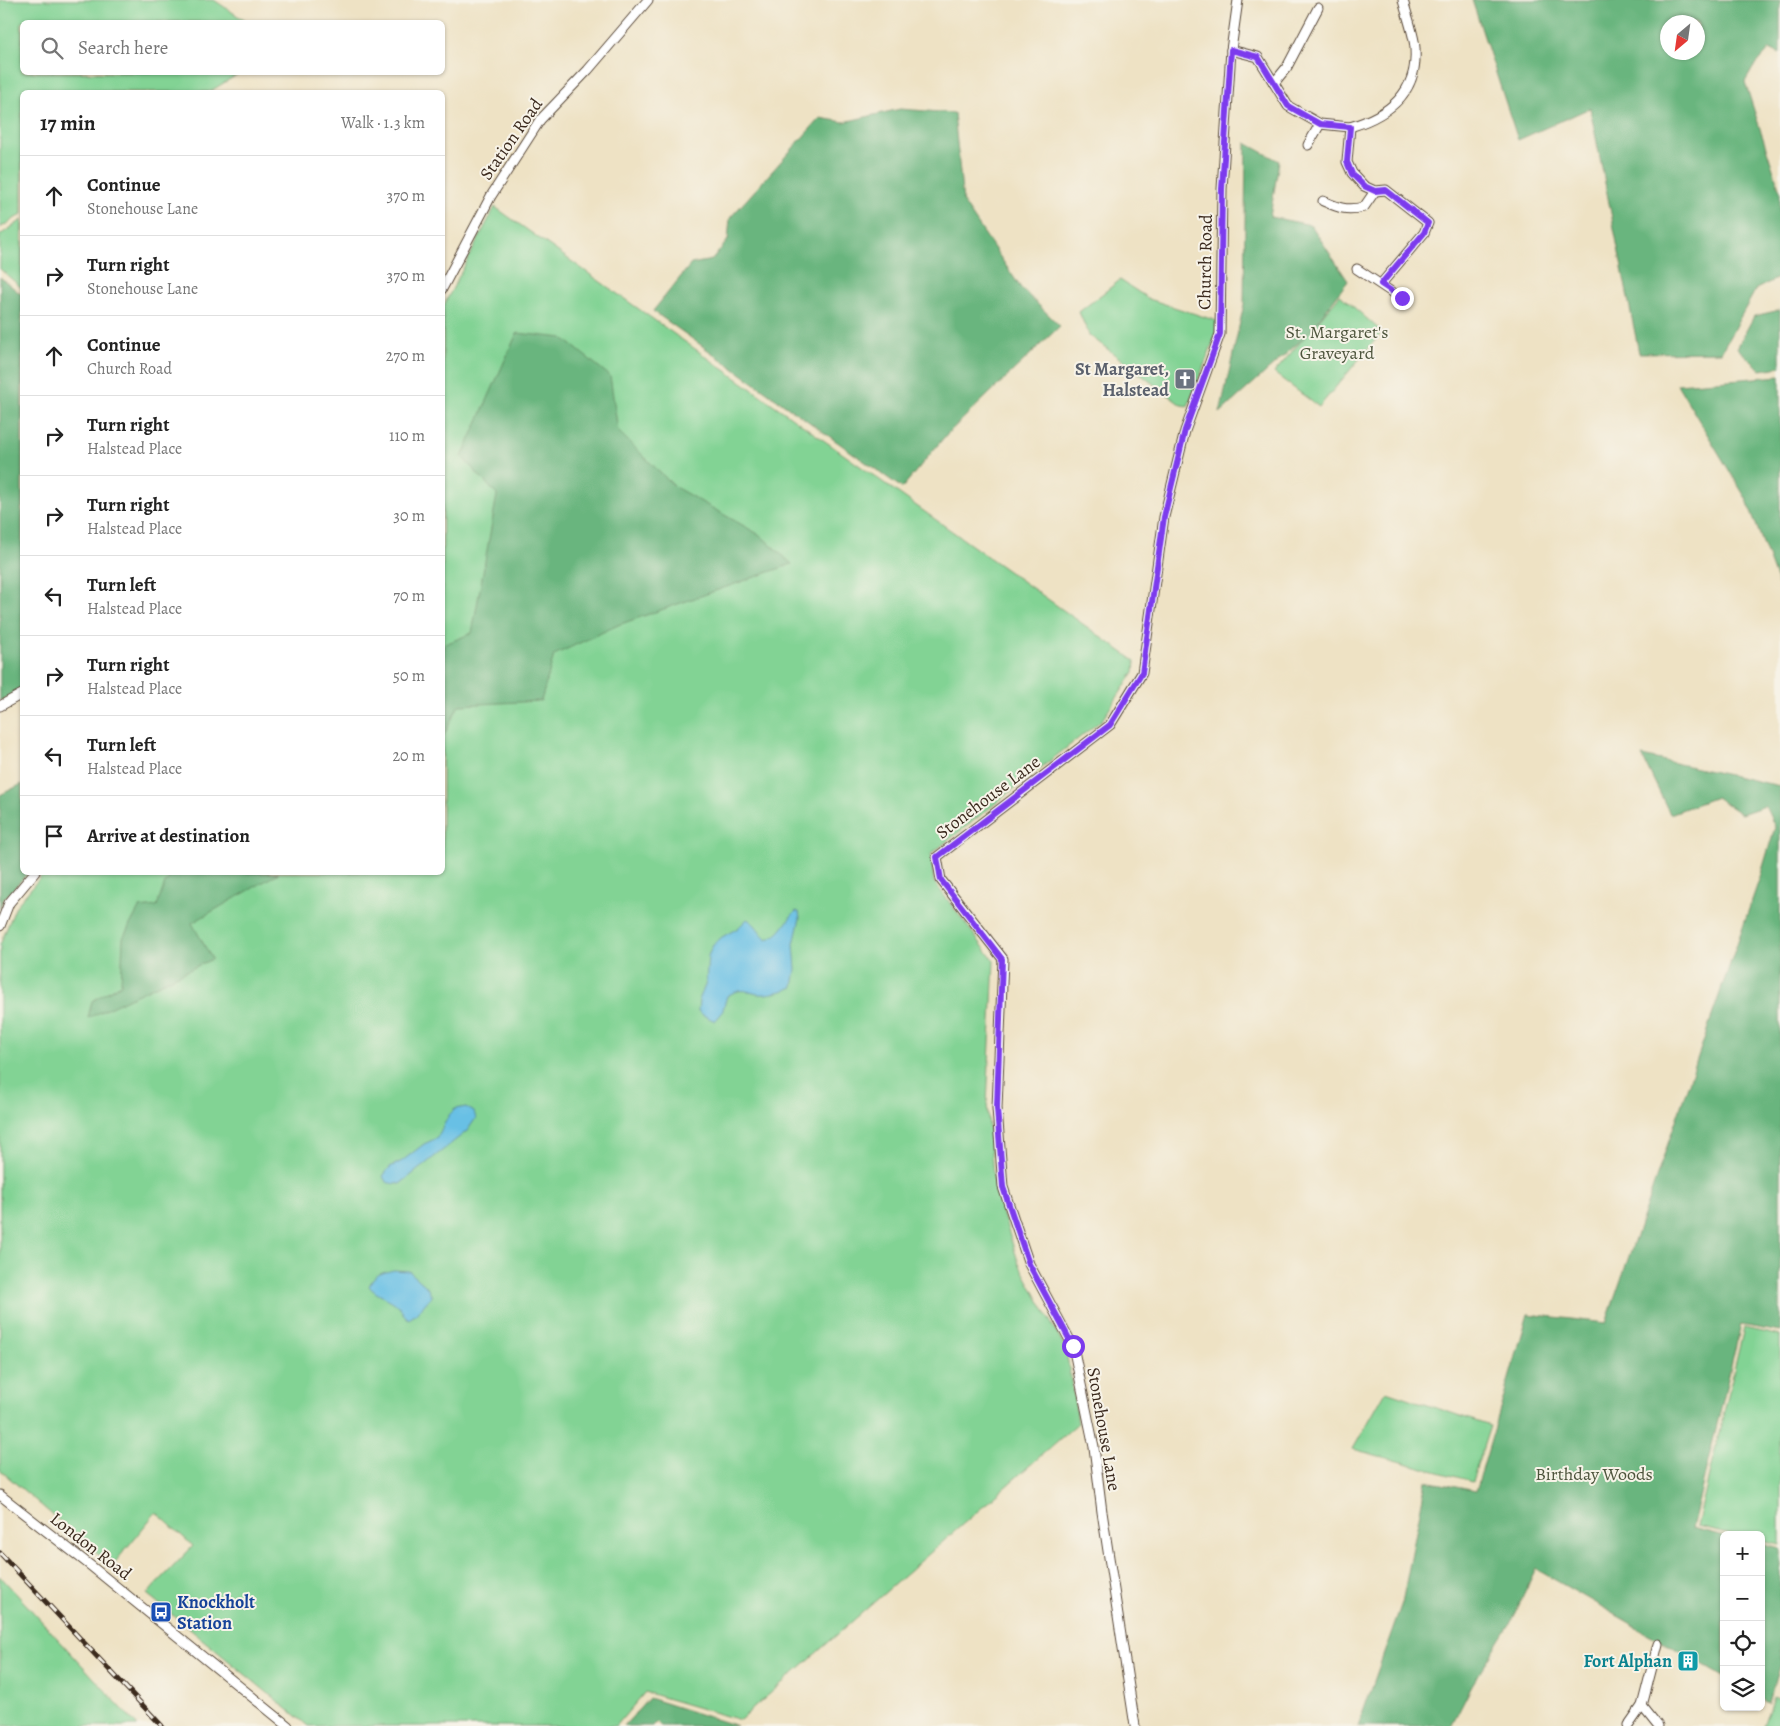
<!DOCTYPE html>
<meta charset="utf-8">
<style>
:root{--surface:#fff;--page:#f6f6f6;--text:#222;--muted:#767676;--line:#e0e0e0}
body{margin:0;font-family:Alegreya,serif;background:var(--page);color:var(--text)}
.controls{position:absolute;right:15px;bottom:15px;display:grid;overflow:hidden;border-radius:8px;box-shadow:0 1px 4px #0004}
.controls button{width:45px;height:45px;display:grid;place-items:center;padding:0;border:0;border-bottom:1px solid var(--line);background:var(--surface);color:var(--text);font:25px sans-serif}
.compass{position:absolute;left:1660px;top:15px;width:45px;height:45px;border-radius:50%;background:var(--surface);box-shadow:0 1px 4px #0004;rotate:209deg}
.stop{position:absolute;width:15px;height:15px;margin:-11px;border:4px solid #7c3aed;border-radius:50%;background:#fff}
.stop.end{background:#7c3aed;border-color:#fff;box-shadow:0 1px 5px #0008}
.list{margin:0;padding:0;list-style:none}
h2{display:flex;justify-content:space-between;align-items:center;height:65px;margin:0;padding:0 20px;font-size:21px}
h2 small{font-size:16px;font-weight:400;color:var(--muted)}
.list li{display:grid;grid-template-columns:32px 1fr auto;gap:15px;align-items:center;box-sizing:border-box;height:80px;padding:0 20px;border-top:1px solid var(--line)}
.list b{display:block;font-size:19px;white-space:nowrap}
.list p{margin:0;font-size:16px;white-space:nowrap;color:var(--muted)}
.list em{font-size:16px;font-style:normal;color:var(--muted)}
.icon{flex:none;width:28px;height:28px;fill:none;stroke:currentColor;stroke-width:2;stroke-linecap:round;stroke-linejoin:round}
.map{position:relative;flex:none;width:1780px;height:1726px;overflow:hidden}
.search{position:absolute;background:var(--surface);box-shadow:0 1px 4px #0004;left:20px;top:20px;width:425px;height:55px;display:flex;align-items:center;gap:12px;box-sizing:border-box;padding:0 18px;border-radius:8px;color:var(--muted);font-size:19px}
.panel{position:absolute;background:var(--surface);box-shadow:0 1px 4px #0004;left:20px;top:90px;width:425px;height:785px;border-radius:8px}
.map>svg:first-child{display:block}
.green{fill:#82d394;stroke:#5e7e59}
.forest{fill:#69b57e;stroke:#52704e;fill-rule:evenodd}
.water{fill:#67c0e5;stroke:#517582}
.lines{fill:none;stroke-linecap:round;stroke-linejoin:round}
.minor-casing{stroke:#564637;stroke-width:11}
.minor{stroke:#fff;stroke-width:9}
.rail-casing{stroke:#3b2a1e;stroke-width:5}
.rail{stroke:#f7f3e8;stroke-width:3;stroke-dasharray:9;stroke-linecap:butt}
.route{stroke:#7c3aed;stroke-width:6}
.labels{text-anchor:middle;stroke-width:4;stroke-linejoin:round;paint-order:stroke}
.street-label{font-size:18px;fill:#3b2a1e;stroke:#f7f3e8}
.park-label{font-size:18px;fill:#4d543c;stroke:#f7f3e8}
.worship-label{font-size:18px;font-weight:bold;fill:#5b616d;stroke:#f7f3e8;text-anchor:end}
.transit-label{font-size:18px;font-weight:bold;fill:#164399;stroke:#f7f3e8;text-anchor:start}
.culture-label{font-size:18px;font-weight:bold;fill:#0d838f;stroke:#f7f3e8;text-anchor:end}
</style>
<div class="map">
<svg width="1780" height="1726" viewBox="0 0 1780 1726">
<rect width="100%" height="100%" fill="#f7f3e8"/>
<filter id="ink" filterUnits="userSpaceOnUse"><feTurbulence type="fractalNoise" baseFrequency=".02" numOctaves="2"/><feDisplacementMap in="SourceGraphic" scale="10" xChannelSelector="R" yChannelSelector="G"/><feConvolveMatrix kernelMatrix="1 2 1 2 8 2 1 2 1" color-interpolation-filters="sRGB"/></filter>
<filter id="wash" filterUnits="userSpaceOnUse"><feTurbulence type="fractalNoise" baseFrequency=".0096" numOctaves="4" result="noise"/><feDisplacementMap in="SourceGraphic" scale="20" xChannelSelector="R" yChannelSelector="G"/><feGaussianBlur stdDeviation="1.12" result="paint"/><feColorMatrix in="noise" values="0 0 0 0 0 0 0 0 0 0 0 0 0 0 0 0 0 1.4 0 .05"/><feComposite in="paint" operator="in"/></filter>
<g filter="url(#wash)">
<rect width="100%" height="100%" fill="#eee2c4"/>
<g class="green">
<path d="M0 0H214L247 22H22V72L240 73 209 92H22V214L0 228Z"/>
<path d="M495 207 1135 661 1134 672 1102 720 931 854 934 882 994 961 987 1104 994 1187 1019 1264 1066 1350 1078 1423 740 1720 645 1692 616 1726H308L147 1594 193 1546 156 1512 112 1566 0 1470V945L16 906 44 873 442 872 443 307Z"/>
<path d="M22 220V288L0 269V235Z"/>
<path d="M1120 280 1149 299 1217 321 1216 335 1188 406 1181 405 1089 335 1079 312Z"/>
<path d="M1340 295 1382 332 1319 407 1274 373Z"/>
<path d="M1744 1328 1780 1336V1545L1761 1541V1535H1735L1697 1526Z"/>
<path d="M1386 1391 1490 1426 1472 1481 1353 1449Z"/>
<path d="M0 1576 138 1726H0Z"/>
<path d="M1774 1696 1780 1699V1726H1764Z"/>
</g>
<g class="forest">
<path d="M1472 0H1780V54L1770 49 1753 68 1745 82 1780 191V277L1756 289 1721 352 1639 353 1590 108 1518 140ZM1668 22H1698V52H1668Z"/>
<path d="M900 109 954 113 963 202 1021 288 1060 326 946 435 902 488 653 311 691 264 712 260 728 240 730 218 820 118 844 122Z"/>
<path d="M1246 143 1279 161 1270 217 1311 225 1348 281 1306 336 1220 413 1244 304Z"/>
<path d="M0 277 22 295V508L21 509 22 511V688L0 701Z"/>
<path d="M1780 310V367L1761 370 1737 348 1754 316Z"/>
<path d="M517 333 563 338 610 376 618 431 675 487 760 535 792 564 618 625 554 655 541 701 459 705 443 737V645L472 633 497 495 462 457Z"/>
<path d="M1780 376V589L1747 500 1677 384Z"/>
<path d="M1642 756 1780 786V1332L1741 1325 1692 1528 1724 1536V1677L1536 1569 1510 1624 1472 1685 1451 1726H1358L1402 1603 1426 1481 1476 1491 1528 1314 1606 1323 1760 877 1775 827 1765 806 1741 814 1716 797 1670 814Z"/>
<path d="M22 784V872L28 873 3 900 0 908V795Z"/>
<path d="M173 873H279L192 923 212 959 88 1018 92 1001 121 984 123 938 139 908 157 906 165 883Z"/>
<path d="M1761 1544 1780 1549V1662L1769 1702 1761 1698Z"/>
<path d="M649 1698 737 1726H661L656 1722 652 1726H624Z"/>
</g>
<g class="water">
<path d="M796 911 799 912 800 918 794 944 796 969 793 987C784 991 775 993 766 994 748 996 747 984 727 996L722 1013 715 1021 703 1015 698 1011 699 1000 706 983 708 956 713 945 722 937 738 928 747 919C757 924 759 933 767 939 781 936 787 919 796 911Z"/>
<path d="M466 1107 474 1112 476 1118 467 1131 400 1184C391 1183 386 1185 383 1176L390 1167 402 1161 424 1144 437 1138 449 1115 455 1109Z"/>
<path d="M394 1270 409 1271 426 1286 432 1296 415 1315 409 1319C403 1315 403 1312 399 1307 390 1297 377 1297 369 1286 375 1274 381 1273 394 1270Z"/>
</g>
</g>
<g filter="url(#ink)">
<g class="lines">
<g class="minor-casing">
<g id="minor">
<path d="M1231 50 1258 57 1288 106 1320 124 1350 127 1347 162 1352 173 1364 186 1375 191 1386 190 1428 223 1424 233 1381 284"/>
<path d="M1274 83 1287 67 1318 8"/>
<path d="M1350 127C1389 115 1418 93 1415 49 1415 37 1406 13 1403 0"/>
<path d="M1308 145 1320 124"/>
<path d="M1323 201C1339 208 1346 211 1364 207L1375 191"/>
<path d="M1357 269 1402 299"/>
<path d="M442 289 491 196 540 120 588 70 648 0"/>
<path d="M0 706 22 694"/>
<path d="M0 926 9 903 35 872"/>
<path d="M0 1495 91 1566 288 1726"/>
<path d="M1642 1706 1658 1644"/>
<path d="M1135 1726 1102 1512 1094 1447 1073 1346 1029 1264 1003 1187 997 1108 1003 959 941 880 937 857 1110 725 1142 673 1164 517 1185 431 1220 334 1222 189 1231 50 1238 0"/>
<path d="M1628 1726 1642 1706 1658 1726"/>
</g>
</g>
<use href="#minor" class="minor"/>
<g class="rail-casing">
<path id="rail" d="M0 1553 162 1726"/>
</g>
<use href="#rail" class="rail"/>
</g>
</g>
<g class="lines" filter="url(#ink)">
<path class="route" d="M1073 1346 1029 1264 1003 1187 997 1108 1002 959 941 880 937 857 1110 725 1142 673 1164 517 1185 430 1220 334 1222 189 1231 50 1258 57 1288 106 1320 124 1350 127 1347 162 1352 174 1364 186 1375 191 1386 190 1428 223 1424 233 1381 284 1402 298"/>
</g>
<defs>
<g id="church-square" transform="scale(1.125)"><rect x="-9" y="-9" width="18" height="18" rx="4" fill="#6b7280" stroke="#f7f3e8"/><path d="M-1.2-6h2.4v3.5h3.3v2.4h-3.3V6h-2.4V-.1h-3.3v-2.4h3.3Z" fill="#fff"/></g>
<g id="bus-square" transform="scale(1.125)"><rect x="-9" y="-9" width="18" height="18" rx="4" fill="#1a4fb4" stroke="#f7f3e8"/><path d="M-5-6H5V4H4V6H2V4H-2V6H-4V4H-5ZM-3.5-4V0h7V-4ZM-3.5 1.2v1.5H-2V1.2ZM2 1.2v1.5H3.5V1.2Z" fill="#fff"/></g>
<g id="building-square" transform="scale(1.125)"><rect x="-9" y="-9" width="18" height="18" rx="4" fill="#0f9aa8" stroke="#f7f3e8"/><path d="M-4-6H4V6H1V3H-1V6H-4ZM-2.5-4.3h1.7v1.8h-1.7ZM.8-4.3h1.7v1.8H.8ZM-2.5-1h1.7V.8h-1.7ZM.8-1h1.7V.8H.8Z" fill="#fff"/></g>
</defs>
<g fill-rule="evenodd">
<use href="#church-square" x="1185" y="379"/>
<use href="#bus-square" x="161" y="1612"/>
<use href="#building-square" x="1688" y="1661"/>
</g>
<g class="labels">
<g class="street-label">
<text transform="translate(511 139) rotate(-55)" y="6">Station Road</text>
<text transform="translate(1205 262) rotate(-89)" y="6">Church Road</text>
<text transform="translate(988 797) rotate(-37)" y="6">Stonehouse Lane</text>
<text transform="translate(1104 1429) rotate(80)" y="6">Stonehouse Lane</text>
<text transform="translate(91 1546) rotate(38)" y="6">London Road</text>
</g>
<g class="park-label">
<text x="1337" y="338">St. Margaret's<tspan x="1337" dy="21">Graveyard</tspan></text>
<text x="1594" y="1480">Birthday Woods</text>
</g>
<g class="worship-label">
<text x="1169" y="375">St Margaret,<tspan x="1169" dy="21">Halstead</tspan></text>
</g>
<g class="transit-label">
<text x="177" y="1608">Knockholt<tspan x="177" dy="21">Station</tspan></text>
</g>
<g class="culture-label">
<text x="1672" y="1667">Fort Alphan</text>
</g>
</g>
</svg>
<div class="controls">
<button>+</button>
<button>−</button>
<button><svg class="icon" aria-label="locate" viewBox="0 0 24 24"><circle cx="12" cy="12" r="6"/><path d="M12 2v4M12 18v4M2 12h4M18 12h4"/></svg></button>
<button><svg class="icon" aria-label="layers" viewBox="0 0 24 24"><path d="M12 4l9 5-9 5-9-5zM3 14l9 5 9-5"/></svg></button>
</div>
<svg class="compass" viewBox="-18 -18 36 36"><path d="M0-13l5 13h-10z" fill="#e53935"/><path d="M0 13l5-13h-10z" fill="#767676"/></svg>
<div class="stop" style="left:1073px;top:1346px"></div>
<div class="stop end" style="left:1402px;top:298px"></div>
<div class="search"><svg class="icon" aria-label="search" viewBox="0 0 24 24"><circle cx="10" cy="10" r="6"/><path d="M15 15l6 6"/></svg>Search here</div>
<section class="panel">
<h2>17 min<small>Walk · 1.3 km</small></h2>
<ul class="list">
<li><svg class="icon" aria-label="ahead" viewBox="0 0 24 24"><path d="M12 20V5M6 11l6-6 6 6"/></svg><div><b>Continue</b><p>Stonehouse Lane</p></div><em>370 m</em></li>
<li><svg class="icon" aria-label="right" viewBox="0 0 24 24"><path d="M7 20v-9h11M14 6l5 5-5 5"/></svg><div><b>Turn right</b><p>Stonehouse Lane</p></div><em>370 m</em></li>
<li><svg class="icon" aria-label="ahead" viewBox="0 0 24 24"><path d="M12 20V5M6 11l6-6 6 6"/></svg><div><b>Continue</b><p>Church Road</p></div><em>270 m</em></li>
<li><svg class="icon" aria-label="right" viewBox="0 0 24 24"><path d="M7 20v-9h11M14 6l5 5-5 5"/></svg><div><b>Turn right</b><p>Halstead Place</p></div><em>110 m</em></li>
<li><svg class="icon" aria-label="right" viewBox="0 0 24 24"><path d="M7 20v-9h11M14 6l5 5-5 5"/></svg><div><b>Turn right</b><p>Halstead Place</p></div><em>30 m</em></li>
<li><svg class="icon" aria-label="left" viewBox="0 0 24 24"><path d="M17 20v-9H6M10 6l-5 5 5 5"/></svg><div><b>Turn left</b><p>Halstead Place</p></div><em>70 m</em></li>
<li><svg class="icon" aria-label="right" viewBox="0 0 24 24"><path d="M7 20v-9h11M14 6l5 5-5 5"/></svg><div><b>Turn right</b><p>Halstead Place</p></div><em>50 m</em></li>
<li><svg class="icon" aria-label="left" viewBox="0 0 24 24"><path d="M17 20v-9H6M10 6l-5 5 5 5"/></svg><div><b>Turn left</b><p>Halstead Place</p></div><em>20 m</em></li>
<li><svg class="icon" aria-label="arrive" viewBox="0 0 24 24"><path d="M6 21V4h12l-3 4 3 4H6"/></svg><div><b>Arrive at destination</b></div></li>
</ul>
</section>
</div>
